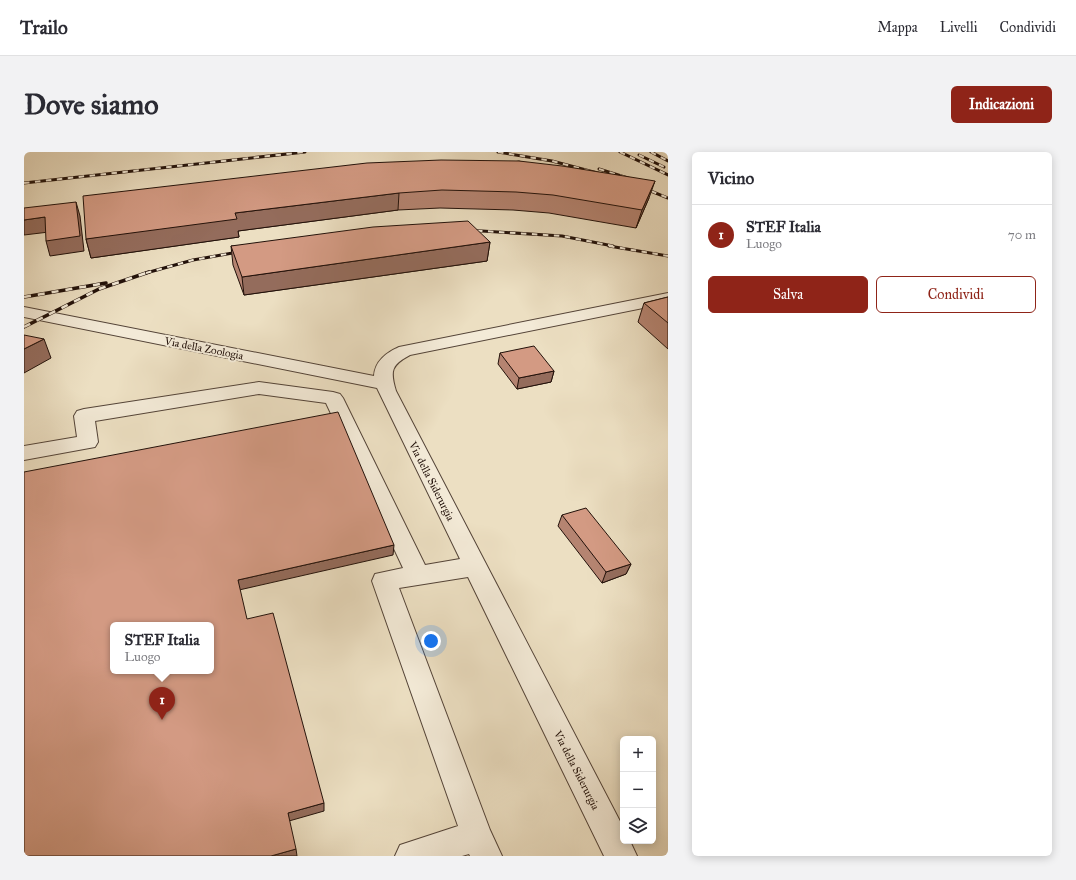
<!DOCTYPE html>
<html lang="it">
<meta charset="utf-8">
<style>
:root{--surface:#fff;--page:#f2f2f3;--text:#2b2b33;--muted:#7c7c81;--line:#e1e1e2;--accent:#8f2418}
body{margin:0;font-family:"IM FELL Great Primer",serif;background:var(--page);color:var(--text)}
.controls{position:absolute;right:12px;bottom:12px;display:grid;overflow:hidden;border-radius:6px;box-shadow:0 2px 10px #0003}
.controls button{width:36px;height:36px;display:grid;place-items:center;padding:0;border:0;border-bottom:1px solid var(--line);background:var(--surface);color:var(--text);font:20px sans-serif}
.you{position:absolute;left:407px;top:489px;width:14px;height:14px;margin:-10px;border:3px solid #fff;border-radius:50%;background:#1a73e8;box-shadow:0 0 0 6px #1a73e833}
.badge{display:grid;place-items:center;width:26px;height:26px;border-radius:50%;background:var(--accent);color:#fff;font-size:13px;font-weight:700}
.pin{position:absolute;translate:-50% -33px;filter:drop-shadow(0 1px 2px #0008)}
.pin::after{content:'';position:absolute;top:21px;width:14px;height:12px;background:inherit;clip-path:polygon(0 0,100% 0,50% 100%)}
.popup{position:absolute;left:86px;top:470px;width:104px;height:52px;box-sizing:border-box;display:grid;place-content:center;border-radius:6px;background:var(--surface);filter:drop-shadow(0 1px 3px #0005);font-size:13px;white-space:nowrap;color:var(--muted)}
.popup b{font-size:15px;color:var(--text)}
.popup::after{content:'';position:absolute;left:50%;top:100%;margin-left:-8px;border:8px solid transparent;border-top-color:var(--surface)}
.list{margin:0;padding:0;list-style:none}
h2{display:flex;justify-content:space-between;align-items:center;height:52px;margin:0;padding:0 16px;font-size:17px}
h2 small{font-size:13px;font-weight:400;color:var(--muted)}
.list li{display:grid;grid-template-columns:26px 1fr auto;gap:12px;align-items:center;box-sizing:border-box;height:60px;padding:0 16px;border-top:1px solid var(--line)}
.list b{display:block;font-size:15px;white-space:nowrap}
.list p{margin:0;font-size:13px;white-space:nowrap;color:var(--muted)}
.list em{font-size:13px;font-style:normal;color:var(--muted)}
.actions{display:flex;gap:8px;padding:12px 16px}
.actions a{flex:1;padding:9px 0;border:1px solid var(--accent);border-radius:6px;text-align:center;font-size:14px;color:var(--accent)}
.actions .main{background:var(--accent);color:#fff}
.icon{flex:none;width:22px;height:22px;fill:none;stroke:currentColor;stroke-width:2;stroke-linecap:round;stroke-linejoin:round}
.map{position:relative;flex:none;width:644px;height:704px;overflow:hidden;border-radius:6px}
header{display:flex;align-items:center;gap:24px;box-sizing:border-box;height:56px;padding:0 20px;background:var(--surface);border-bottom:1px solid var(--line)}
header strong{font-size:19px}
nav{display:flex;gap:22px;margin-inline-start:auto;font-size:14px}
.intro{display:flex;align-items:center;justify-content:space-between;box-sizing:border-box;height:96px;padding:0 24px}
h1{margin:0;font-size:28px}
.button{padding:10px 18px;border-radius:6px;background:var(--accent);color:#fff;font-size:14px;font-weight:700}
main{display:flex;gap:24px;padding:0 24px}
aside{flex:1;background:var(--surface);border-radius:6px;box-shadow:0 2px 10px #0003}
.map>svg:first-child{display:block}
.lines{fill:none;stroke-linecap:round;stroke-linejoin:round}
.minor-casing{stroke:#544438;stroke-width:2}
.minor{fill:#f3ead7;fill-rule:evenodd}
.rail-far1-casing{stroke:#22110a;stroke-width:3}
.rail-casing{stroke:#22110a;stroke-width:3.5}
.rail-far1{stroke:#f3ead7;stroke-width:2;stroke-dasharray:5.5;stroke-linecap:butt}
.rail{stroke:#f3ead7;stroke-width:2.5;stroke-dasharray:7;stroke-linecap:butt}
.wall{fill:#b58471;stroke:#22110a}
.shaded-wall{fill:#946c5c;stroke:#22110a}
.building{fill:#d39a83;stroke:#22110a;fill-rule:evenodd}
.labels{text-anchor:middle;stroke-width:4;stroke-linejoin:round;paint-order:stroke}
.street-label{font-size:11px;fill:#22110a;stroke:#f3ead7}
</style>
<header>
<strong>Trailo</strong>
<nav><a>Mappa</a><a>Livelli</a><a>Condividi</a></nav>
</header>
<div class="intro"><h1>Dove siamo</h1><a class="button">Indicazioni</a></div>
<main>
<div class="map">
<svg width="644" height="704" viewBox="0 0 644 704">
<rect width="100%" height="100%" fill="#ecdfc2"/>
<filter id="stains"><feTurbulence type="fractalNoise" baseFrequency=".005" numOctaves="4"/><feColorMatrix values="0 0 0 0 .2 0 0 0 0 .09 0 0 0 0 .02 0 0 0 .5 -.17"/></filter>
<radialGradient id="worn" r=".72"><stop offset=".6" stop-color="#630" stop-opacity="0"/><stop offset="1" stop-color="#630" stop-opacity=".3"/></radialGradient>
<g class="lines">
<g class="minor-casing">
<path id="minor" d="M644 141V151L386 203C367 213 366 219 372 239L599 675V689H606L613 704H580L444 425 375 436 466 678 478 704H446L445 702 438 704H371L376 693 434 674 348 429 351 422 379 416 302 251 235 242 71 269 74 290 71 295 0 308V294L53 285 50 264 53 259 60 257 235 230 309 240 316 242 319 246 401 413 436 407 353 236 0 165V155L350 224C351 209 362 201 375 195Z"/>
</g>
<use href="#minor" class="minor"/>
<g class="rail-far1-casing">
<g id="rail-far1">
<path d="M474 0 528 9 581 23"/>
<path d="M596 0 644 23"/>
<path d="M627 0 644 9"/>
<path d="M615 3 640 15"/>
<path d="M575 17 607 27"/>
<path d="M0 31 281 0"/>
<path d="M617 35 644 46"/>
<path d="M442 78 538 84 589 94"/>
<path d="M585 94 644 104"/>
<path d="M122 121 169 108 220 99"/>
</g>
</g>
<g class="rail-casing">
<g id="rail">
<path d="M0 145 82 131"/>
<path d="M0 175 75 137 125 120"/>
</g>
</g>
<use href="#rail-far1" class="rail-far1"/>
<use href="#rail" class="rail"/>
</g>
<g class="wall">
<path d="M495 9 625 46 612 76 525 61 489 58 416 56 374 58 214 79 215 85 67 106 62 87Z"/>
<path d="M466 90 463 109 220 143 209 113 207 94Z"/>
<path d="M644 145V197L614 170 620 151Z"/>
<path d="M476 201 530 219 527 230 493 237 474 212Z"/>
<path d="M538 363 607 412 602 422 578 431 534 374Z"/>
</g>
<g class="shaded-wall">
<path d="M631 29 625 46 612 76 618 58Z"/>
<path d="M375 41 374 58 214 79 215 85 67 106 62 87 211 61Z"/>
<path d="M52 50 56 64 60 99 26 104 22 89Z"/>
<path d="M21 65 25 80 0 83V68Z"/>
<path d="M466 90 463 109 220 143 218 125Z"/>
<path d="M20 187 27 206 0 221V197Z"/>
<path d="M530 219 527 230 493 237 495 226Z"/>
<path d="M370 393 369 403 215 438 214 428Z"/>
<path d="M607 412 602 422 578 431 582 420Z"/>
<path d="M300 651V659L265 669 264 661Z"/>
<path d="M272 697 273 704H247Z"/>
</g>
<g class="building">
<path d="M417 8 495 9 538 14 631 29 618 58 529 43 492 40 418 38 375 41 211 61 213 67 62 87 59 44 343 11Z"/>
<path d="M52 50 56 84 22 89 21 65 0 68V56Z"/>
<path d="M444 69 466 90 218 125 207 94 349 75Z"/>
<path d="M644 145V171L620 151Z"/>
<path d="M0 183 20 187 0 197Z"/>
<path d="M510 194 530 219 495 226 476 201Z"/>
<path d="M314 260 370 393 214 428 223 467 249 461 300 651 264 661 272 697 247 704H0V320ZM89 473H187V519H89Z"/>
<path d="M562 356 607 412 582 420 538 363Z"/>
</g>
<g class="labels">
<g class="street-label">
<text transform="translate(180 196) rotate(11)" y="4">Via della Zoologia</text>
<text transform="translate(408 329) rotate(63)" y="4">Via della Siderurgia</text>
<text transform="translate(553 618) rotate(63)" y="4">Via della Siderurgia</text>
</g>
</g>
<rect width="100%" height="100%" filter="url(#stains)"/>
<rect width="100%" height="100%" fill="url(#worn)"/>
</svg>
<div class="controls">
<button>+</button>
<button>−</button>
<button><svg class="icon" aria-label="layers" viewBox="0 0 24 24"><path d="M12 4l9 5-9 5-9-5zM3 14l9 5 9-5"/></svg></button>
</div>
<div class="you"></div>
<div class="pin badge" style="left:138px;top:568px">1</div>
<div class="popup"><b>STEF Italia</b>Luogo</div>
</div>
<aside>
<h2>Vicino<small></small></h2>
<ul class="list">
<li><span class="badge">1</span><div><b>STEF Italia</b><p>Luogo</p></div><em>70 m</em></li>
</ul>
<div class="actions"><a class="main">Salva</a><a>Condividi</a></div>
</aside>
</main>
